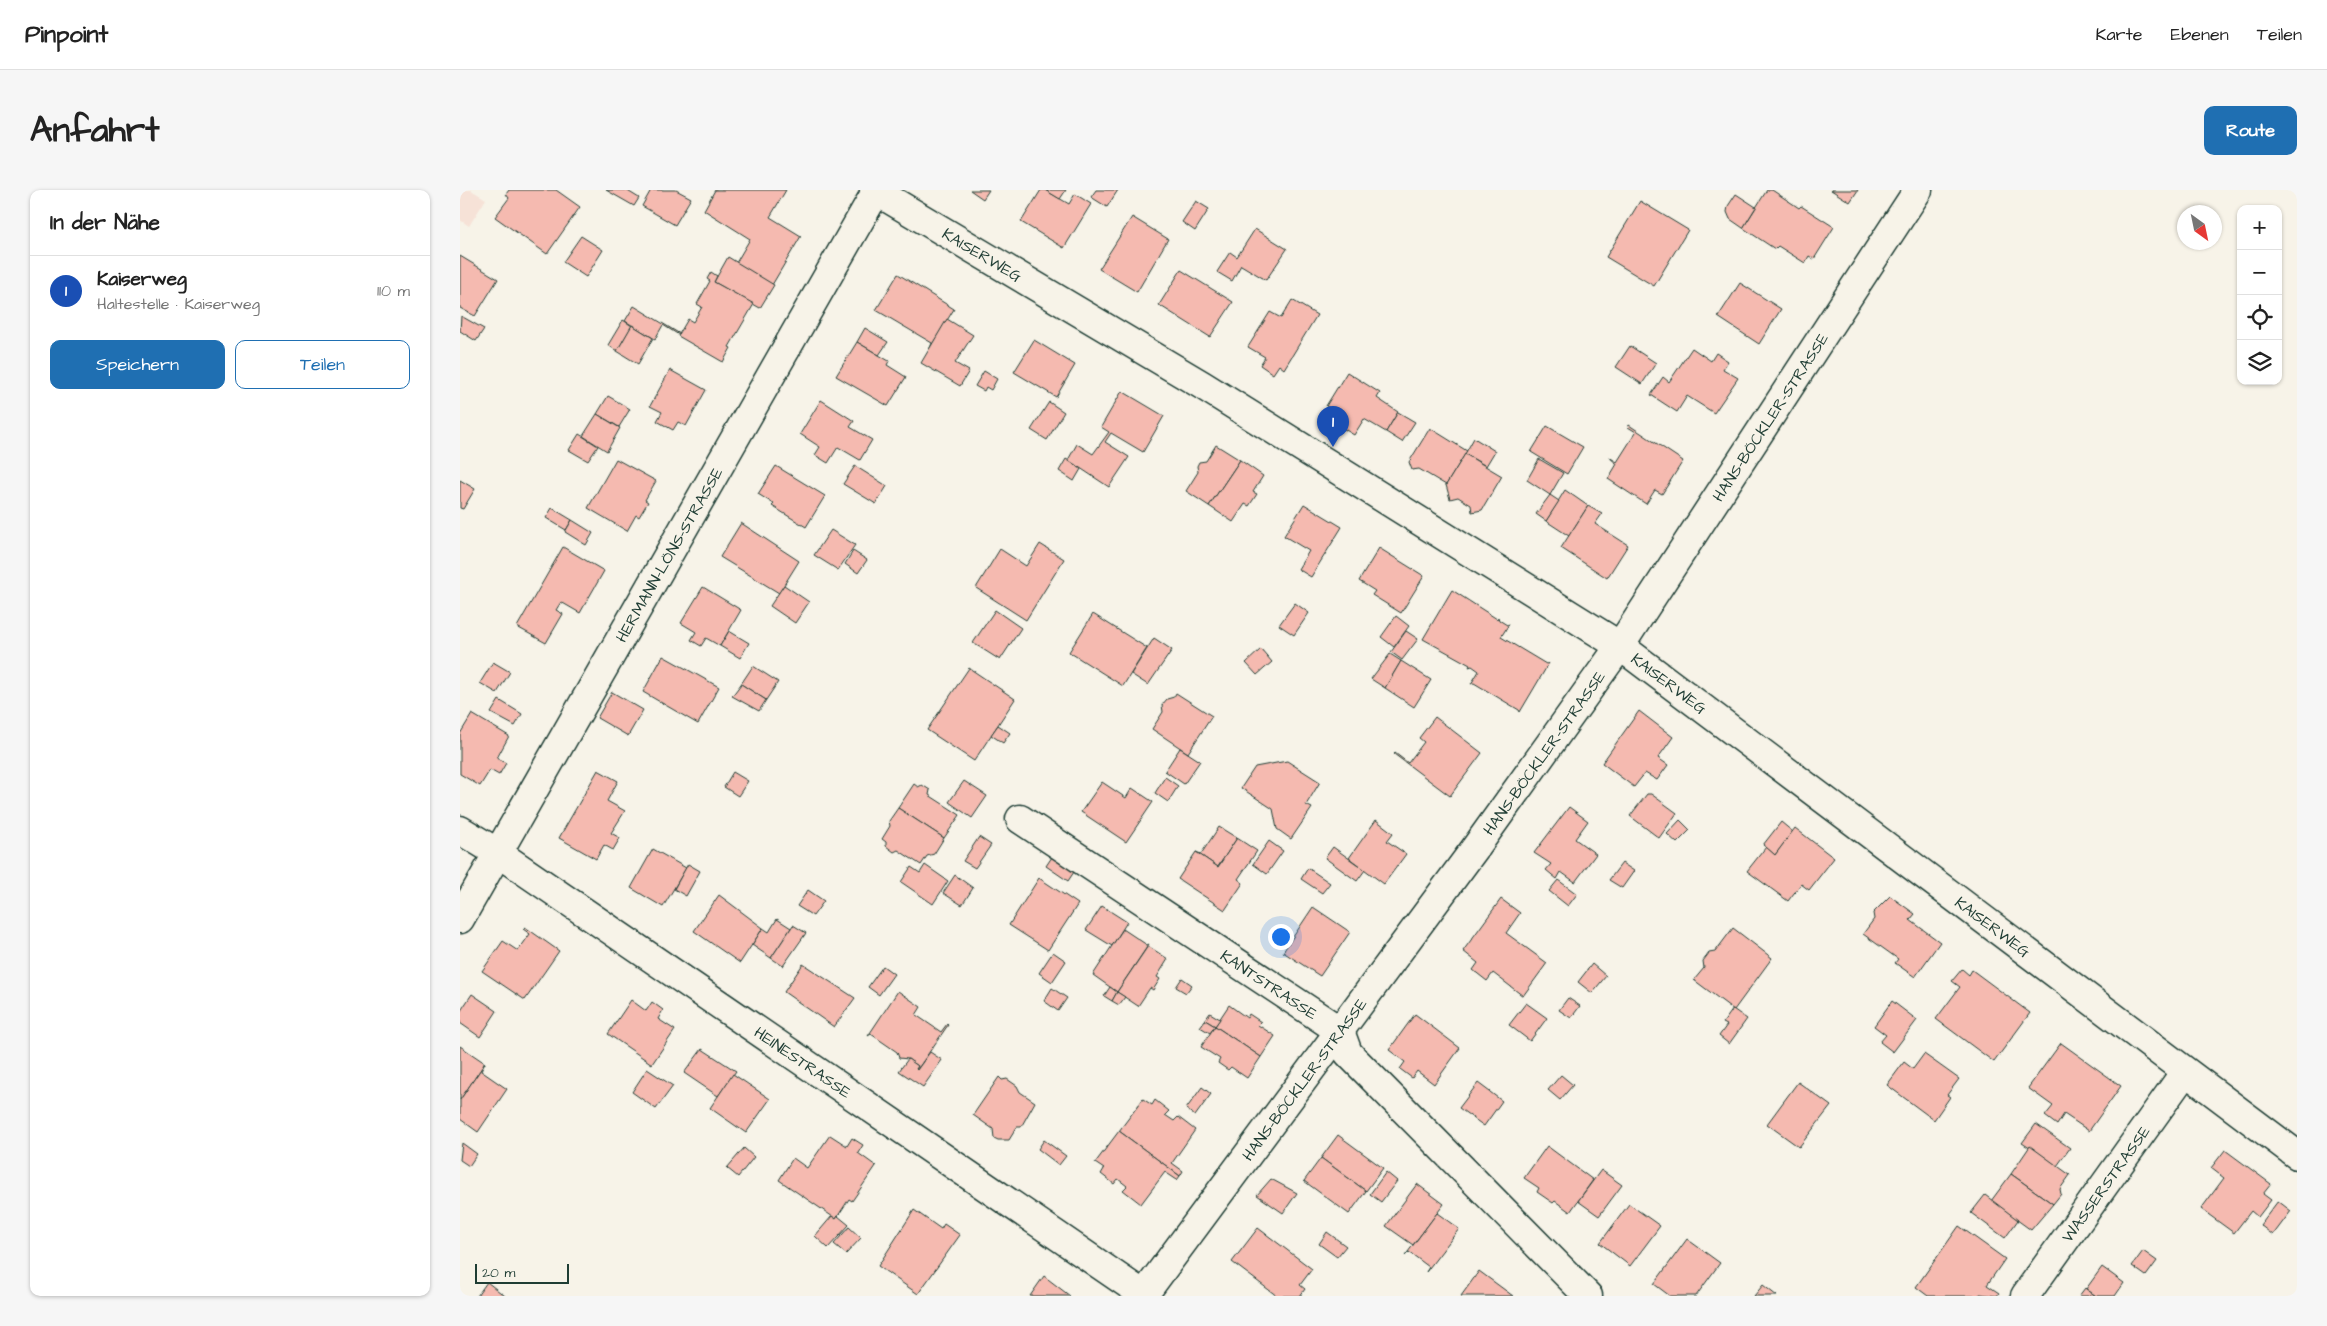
<!DOCTYPE html>
<html lang="de">
<meta charset="utf-8">
<style>
:root{--surface:#fff;--page:#f6f6f6;--text:#222;--muted:#767676;--line:#e0e0e0;--accent:#1f6fb2}
body{margin:0;font-family:"Architects Daughter",sans-serif;background:var(--page);color:var(--text)}
.controls{position:absolute;right:15px;top:15px;display:grid;overflow:hidden;border-radius:10px;box-shadow:0 1px 4px #0004}
.controls button{width:45px;height:45px;display:grid;place-items:center;padding:0;border:0;border-bottom:1px solid var(--line);background:var(--surface);color:var(--text);font:25px sans-serif}
.compass{position:absolute;left:1717px;top:15px;width:45px;height:45px;border-radius:50%;background:var(--surface);box-shadow:0 1px 4px #0004;rotate:147deg}
.scale{position:absolute;left:15px;bottom:12px;width:94px;box-sizing:border-box;padding-left:5px;border:2px solid #1f3d34;border-top:0;font-size:14px;line-height:18px;white-space:nowrap;color:#1f3d34;-webkit-text-stroke:4px #f7f3e8;paint-order:stroke}
.you{position:absolute;left:820px;top:746px;width:18px;height:18px;margin:-12px;border:4px solid #fff;border-radius:50%;background:#1a73e8;box-shadow:0 0 0 8px #1a73e833}
.badge{display:grid;place-items:center;width:32px;height:32px;border-radius:50%;background:var(--accent);color:#fff;font-size:16px;font-weight:700}
.pin{position:absolute;translate:-50% -41px;filter:drop-shadow(0 1px 2px #0008)}
.pin::after{content:'';position:absolute;top:26px;width:18px;height:15px;background:inherit;clip-path:polygon(0 0,100% 0,50% 100%)}
.list{margin:0;padding:0;list-style:none}
h2{display:flex;justify-content:space-between;align-items:center;height:65px;margin:0;padding:0 20px;font-size:21px}
h2 small{font-size:16px;font-weight:400;color:var(--muted)}
.list li{display:grid;grid-template-columns:32px 1fr auto;gap:15px;align-items:center;box-sizing:border-box;height:70px;padding:0 20px;border-top:1px solid var(--line)}
.list b{display:block;font-size:19px;white-space:nowrap}
.list p{margin:0;font-size:16px;white-space:nowrap;color:var(--muted)}
.list em{font-size:16px;font-style:normal;color:var(--muted)}
.actions{display:flex;gap:10px;padding:15px 20px}
.actions a{flex:1;padding:11px 0;border:1px solid var(--accent);border-radius:10px;text-align:center;font-size:18px;color:var(--accent)}
.actions .main{background:var(--accent);color:#fff}
.icon{flex:none;width:28px;height:28px;fill:none;stroke:currentColor;stroke-width:2;stroke-linecap:round;stroke-linejoin:round}
.map{position:relative;flex:none;width:1837px;height:1106px;overflow:hidden;border-radius:10px}
header{display:flex;align-items:center;gap:30px;box-sizing:border-box;height:70px;padding:0 25px;background:var(--surface);border-bottom:1px solid var(--line)}
header strong{font-size:24px}
nav{display:flex;gap:28px;margin-inline-start:auto;font-size:18px}
.intro{display:flex;align-items:center;justify-content:space-between;box-sizing:border-box;height:120px;padding:0 30px}
h1{margin:0;font-size:35px}
.button{padding:12px 22px;border-radius:10px;background:var(--accent);color:#fff;font-size:18px;font-weight:700}
main{display:flex;gap:30px;padding:0 30px}
aside{flex:1;background:var(--surface);border-radius:10px;box-shadow:0 1px 4px #0004}
.map>svg:first-child{display:block}
.built{fill:#f6e2d7}
.building{fill:#f5bab0;stroke:#1f3d34}
.lines{fill:none;stroke-linecap:round;stroke-linejoin:round}
.street-casing{stroke:#1f3d34;stroke-width:31}
.street{stroke:#f7f3e8;stroke-width:28}
.labels{text-anchor:middle;stroke-width:4;stroke-linejoin:round;paint-order:stroke}
.street-label{font-size:16px;fill:#1f3d34;stroke:#f7f3e8}
</style>
<header>
<strong>Pinpoint</strong>
<nav><a>Karte</a><a>Ebenen</a><a>Teilen</a></nav>
</header>
<div class="intro"><h1>Anfahrt</h1><a class="button">Route</a></div>
<main>
<aside>
<h2>In der Nähe<small></small></h2>
<ul class="list">
<li><span class="badge" style="background:#1a4fb4">1</span><div><b>Kaiserweg</b><p>Haltestelle · Kaiserweg</p></div><em>110 m</em></li>
</ul>
<div class="actions"><a class="main">Speichern</a><a>Teilen</a></div>
</aside>
<div class="map">
<svg width="1837" height="1106" viewBox="0 0 1837 1106">
<rect width="100%" height="100%" fill="#f7f3e8"/>
<filter id="ink" filterUnits="userSpaceOnUse"><feTurbulence type="fractalNoise" baseFrequency=".02" numOctaves="2"/><feDisplacementMap in="SourceGraphic" scale="10" xChannelSelector="R" yChannelSelector="G"/><feConvolveMatrix kernelMatrix="1 2 1 2 8 2 1 2 1" color-interpolation-filters="sRGB"/></filter>
<g filter="url(#ink)">
<path class="built" d="M0 0H11L26 9 9 36 0 30Z"/>
<g class="building">
<path d="M49 0H96L120 17 87 64 35 27 49 8 46 4Z"/>
<path d="M146 0H166L179 8 174 16Z"/>
<path d="M191 0H216L231 8 215 35 182 16Z"/>
<path d="M255 0H326L310 27 341 46 312 95 276 73 290 49 244 20Z"/>
<path d="M510 0H529L523 9Z"/>
<path d="M581 0H585L609 14 615 4 631 14 604 58 561 32Z"/>
<path d="M585 0H606L600 9Z"/>
<path d="M636 0H658L647 17 631 7Z"/>
<path d="M1307 0H1312L1339 18 1341 16 1374 37 1354 69 1349 66 1345 73 1318 56 1315 59 1283 38Z"/>
<path d="M1371 0H1398L1390 12Z"/>
<path d="M1276 4 1296 17 1283 38 1270 29 1267 22 1268 16Z"/>
<path d="M736 11 749 19 735 41 722 32Z"/>
<path d="M1180 11 1228 40 1194 96 1146 67Z"/>
<path d="M672 27 708 49 677 102 639 79Z"/>
<path d="M795 39 827 59 806 90 781 75 772 91 757 82 770 62 777 67Z"/>
<path d="M121 46 143 60 126 87 103 72Z"/>
<path d="M0 66 38 89 15 126 0 118Z"/>
<path d="M268 67 314 95 300 118 254 92Z"/>
<path d="M721 80 773 112 750 147 699 115Z"/>
<path d="M251 82 257 86 254 92 294 114 269 157 271 158 263 172 218 146 228 129 233 132 242 117 237 114 250 91 247 89Z"/>
<path d="M438 84 494 119 470 158 472 153 416 120Z"/>
<path d="M1280 93 1321 119 1299 154 1258 127Z"/>
<path d="M832 110 857 125 824 179 819 175 813 184 800 175 805 167 788 157 810 122 821 128Z"/>
<path d="M174 116 220 144 219 145 203 135 195 149 165 131Z"/>
<path d="M1 126 24 139 16 151 0 141Z"/>
<path d="M487 129 513 145 495 173 509 181 500 196 461 173Z"/>
<path d="M163 130 172 136 157 161 148 155Z"/>
<path d="M172 135 193 148 178 174 157 161Z"/>
<path d="M405 138 428 152 419 165 397 152Z"/>
<path d="M574 150 615 175 596 207 554 182Z"/>
<path d="M397 152 429 171 427 175 446 187 428 216 376 186Z"/>
<path d="M1170 156 1196 173 1182 194 1156 177Z"/>
<path d="M1232 158 1251 171 1256 163 1268 171 1263 179 1278 188 1254 223 1227 206 1217 222 1191 205 1203 187 1209 192Z"/>
<path d="M210 180 246 200 226 236 218 232 213 240 197 231 202 222 190 216Z"/>
<path d="M524 181 537 189 531 200 526 197 524 201 515 196Z"/>
<path d="M887 182 920 203 917 208 938 222 926 242 904 229 894 245 881 237 886 229 866 216Z"/>
<path d="M662 201 704 226 683 262 651 243 645 252 669 267 649 297 608 270 617 254 633 264 649 242 641 237Z"/>
<path d="M148 206 170 219 159 237 137 224Z"/>
<path d="M361 210 394 231 390 237 412 250 400 270 378 257 368 273 355 265 360 257 340 244Z"/>
<path d="M589 212 604 222 587 250 571 240Z"/>
<path d="M938 222 955 232 942 252 926 242Z"/>
<path d="M137 224 160 238 147 261 123 246Z"/>
<path d="M1169 235 1223 271 1202 304 1195 300 1186 314 1148 289 1157 274 1149 267 1157 272 1176 242 1168 237Z"/>
<path d="M1087 236 1123 257 1107 284 1071 262Z"/>
<path d="M970 238 1007 261 986 295 959 279 952 280 949 272Z"/>
<path d="M119 244 138 256 128 271 109 260Z"/>
<path d="M1014 248 1035 261 1026 276 1005 264Z"/>
<path d="M756 255 780 270 749 316 726 301 738 282 737 276 739 272 746 271Z"/>
<path d="M1005 264 1042 286 1022 320 1012 322 1011 315 998 307 990 309 986 295Z"/>
<path d="M156 269 196 291 185 310 188 312 179 327 176 325 167 341 128 318Z"/>
<path d="M606 269 621 279 614 291 599 281Z"/>
<path d="M1079 269 1103 283 1090 305 1067 290Z"/>
<path d="M780 270 803 286 793 302 797 304 789 316 785 314 773 332 749 316Z"/>
<path d="M316 276 365 306 346 337 312 316 314 314 298 304Z"/>
<path d="M395 276 427 296 416 314 383 294Z"/>
<path d="M0 290 15 299 3 319 0 318Z"/>
<path d="M1105 300 1128 316 1109 346 1086 331Z"/>
<path d="M1090 305 1099 311 1086 331 1076 324Z"/>
<path d="M844 314 882 337 851 387 838 379 849 361 824 346Z"/>
<path d="M1128 316 1142 324 1135 334 1168 355 1147 388 1101 358Z"/>
<path d="M92 318 112 330 106 340 86 328Z"/>
<path d="M112 330 133 343 126 355 105 342Z"/>
<path d="M281 333 339 371 319 403 260 367Z"/>
<path d="M371 340 395 355 378 380 354 365Z"/>
<path d="M580 354 604 369 566 430 516 398 540 359 566 376Z"/>
<path d="M103 357 144 381 120 423 101 412 96 420 103 424 86 453 57 437Z"/>
<path d="M919 358 964 386 941 423 912 405 915 401 899 391Z"/>
<path d="M393 361 407 370 398 383 385 374Z"/>
<path d="M324 395 349 412 335 433 310 416Z"/>
<path d="M243 397 281 420 260 456 246 448 241 456 231 450 236 442 221 433Z"/>
<path d="M992 400 1037 429 1038 427 1039 430 1047 435 1049 434 1041 447 1086 474 1089 473 1060 522 1059 520 1014 493 1011 494 1019 481 1012 476 1009 477 1010 475 963 449Z"/>
<path d="M835 413 849 423 834 445 819 435Z"/>
<path d="M535 420 561 438 540 470 513 453Z"/>
<path d="M633 424 687 458 663 496 609 462Z"/>
<path d="M936 426 949 436 934 457 921 447Z"/>
<path d="M269 441 289 453 280 468 260 456Z"/>
<path d="M946 441 958 449 942 470 931 462Z"/>
<path d="M694 448 712 460 688 495 671 484Z"/>
<path d="M801 459 812 472 797 485 786 473Z"/>
<path d="M930 464 941 471 925 498 911 489Z"/>
<path d="M203 466 259 497 238 534 183 502Z"/>
<path d="M941 471 971 490 954 517 925 498Z"/>
<path d="M33 472 50 482 37 503 20 493Z"/>
<path d="M293 476 318 492 306 510 281 494Z"/>
<path d="M509 478 555 509 514 571 467 540Z"/>
<path d="M281 494 306 510 299 521 272 506Z"/>
<path d="M152 502 183 520 168 546 137 528Z"/>
<path d="M716 503 752 526 728 563 692 539 703 522 702 515 707 509 714 507Z"/>
<path d="M39 510 62 524 55 536 31 523Z"/>
<path d="M1179 521 1213 547 1198 568 1208 575 1197 590 1185 583 1174 597 1142 573Z"/>
<path d="M12 524 49 546 37 568 46 573 39 585 30 580 20 596 0 584V544Z"/>
<path d="M975 527 1022 563 990 606 934 564 935 563 948 573 964 552 959 548Z"/>
<path d="M538 535 550 543 543 553 531 545Z"/>
<path d="M720 558 740 571 724 594 705 581Z"/>
<path d="M827 571 860 592 846 615 852 618 831 649 817 639 813 619 781 598 795 577Z"/>
<path d="M138 580 158 591 147 611 165 621 151 643 160 648 153 660 144 655 136 669 99 648Z"/>
<path d="M273 582 288 591 278 606 264 597Z"/>
<path d="M705 587 718 596 708 612 695 603Z"/>
<path d="M504 591 527 606 512 628 489 612Z"/>
<path d="M642 592 666 608 672 598 693 612 666 652 621 622Z"/>
<path d="M454 594 458 597 462 595 470 600 469 605 500 625 484 648 438 618Z"/>
<path d="M1187 604H1191L1217 623 1199 648 1170 626Z"/>
<path d="M1109 617 1128 631 1115 649 1136 664 1115 692 1101 682 1097 689 1086 680 1091 674 1074 663Z"/>
<path d="M438 618 484 648 474 664 467 666 461 675 438 660 434 662 426 656V652L422 649 430 636 429 631Z"/>
<path d="M916 630 933 643 927 651 946 664 924 694 889 668Z"/>
<path d="M1220 630 1230 640 1217 653 1207 644Z"/>
<path d="M1321 632 1333 642 1315 665 1303 655Z"/>
<path d="M759 637 777 648 758 677 736 662 741 664Z"/>
<path d="M1335 638 1374 668 1349 700 1341 694 1328 711 1287 681 1306 657 1315 665Z"/>
<path d="M519 647 531 655 515 678 503 671Z"/>
<path d="M777 648 797 661 778 689 783 693 765 720 718 689 736 662 758 677Z"/>
<path d="M809 651 823 661 807 684 793 674Z"/>
<path d="M873 657 905 680 897 691 865 668Z"/>
<path d="M193 659 226 678 203 717 171 698Z"/>
<path d="M592 667 614 682 608 691 586 676Z"/>
<path d="M1162 673 1174 681 1162 698 1149 690Z"/>
<path d="M228 674 240 681 226 706 214 699Z"/>
<path d="M465 675 488 691 473 714 441 692 451 677 460 683Z"/>
<path d="M848 678 870 693 862 703 841 689Z"/>
<path d="M495 685 513 698 502 715 483 703Z"/>
<path d="M579 688 618 714 588 760 549 735Z"/>
<path d="M1098 690 1117 704 1108 716 1089 701Z"/>
<path d="M348 700 364 711 353 726 337 716Z"/>
<path d="M259 705 303 738 280 773 234 741Z"/>
<path d="M1430 706 1455 724 1450 730 1480 752 1455 787 1435 773 1438 769 1403 744 1414 729 1413 723Z"/>
<path d="M1041 709 1060 723 1046 743 1087 773 1063 806 1033 783 1027 791 1013 780 1018 773 1003 761Z"/>
<path d="M642 716 667 732 652 756 626 740Z"/>
<path d="M853 717 890 742 860 786 823 762Z"/>
<path d="M317 729 331 738 311 768 292 755 303 738 309 742Z"/>
<path d="M333 735 346 743 323 776 311 768Z"/>
<path d="M65 737 99 761 65 810 22 781 43 751 58 761 70 744 63 739Z"/>
<path d="M1273 738 1312 768 1274 820 1234 790 1244 778 1243 771 1249 763 1255 762Z"/>
<path d="M663 739 687 755 689 754 657 802 633 785Z"/>
<path d="M688 756 708 769 697 787 700 789 693 800 690 798 678 816 657 802Z"/>
<path d="M593 762 606 771 592 792 579 783Z"/>
<path d="M343 774 395 808 374 837 324 802Z"/>
<path d="M1132 774 1146 786 1132 803 1118 792Z"/>
<path d="M423 776 434 784 419 805 408 797Z"/>
<path d="M1502 779 1509 785 1512 780 1570 823 1534 872 1476 829 1500 797 1492 791Z"/>
<path d="M722 788 732 795 726 803 716 797Z"/>
<path d="M650 797 657 802 652 811 644 806Z"/>
<path d="M592 798 607 808 598 821 584 811Z"/>
<path d="M438 801 461 817 456 825 481 842 487 834 488 835 457 880 456 879 458 876 448 869 439 868 437 862 411 844 408 846Z"/>
<path d="M657 802 665 807 659 815 652 811Z"/>
<path d="M12 804 37 821 20 847 0 833V822Z"/>
<path d="M1108 808 1120 816 1111 828 1099 820Z"/>
<path d="M171 810 186 821 192 812 203 820 198 829 215 840 192 874 148 844Z"/>
<path d="M1432 811 1457 830 1433 862 1420 852 1426 845 1414 836Z"/>
<path d="M1066 813 1087 828 1070 851 1049 835Z"/>
<path d="M769 815 787 828 789 824 801 832 798 835 815 846 801 867 755 836Z"/>
<path d="M1273 819 1287 829 1269 854 1259 846 1267 835 1263 833Z"/>
<path d="M750 823 760 829 755 836 745 830Z"/>
<path d="M955 824 1000 858 974 894 957 881 952 888 940 879 945 872 929 860Z"/>
<path d="M745 830 755 836 750 843 740 837Z"/>
<path d="M755 836 801 867 787 888 771 877 768 880 758 873 760 869 741 857Z"/>
<path d="M1601 853 1661 896 1629 941 1604 924 1597 935 1585 926 1593 916 1568 898Z"/>
<path d="M0 856 25 873 0 910Z"/>
<path d="M242 859 276 881 258 906 224 883Z"/>
<path d="M470 862 482 870 463 897 439 881 448 869 458 876 456 879 457 880Z"/>
<path d="M1464 864 1499 889 1487 905 1490 907 1474 930 1427 895 1444 872 1453 879Z"/>
<path d="M25 873 21 881 47 899 18 942 0 929V910Z"/>
<path d="M187 879 213 896 196 919 172 902Z"/>
<path d="M273 884 310 909 286 943 250 918Z"/>
<path d="M1101 885 1113 895 1100 910 1088 900Z"/>
<path d="M539 887 542 890 547 889 557 896 560 902 575 912 561 937H557L549 950H538L534 948 533 939 513 925Z"/>
<path d="M1338 892 1371 916 1339 957 1307 934Z"/>
<path d="M1018 893 1042 911 1024 936 999 918Z"/>
<path d="M742 897 751 904 735 926 726 919Z"/>
<path d="M683 909 692 915 695 910 709 921 705 925 714 931 718 927 735 940 712 973 723 981 720 986 659 941Z"/>
<path d="M1576 934 1610 958 1597 976 1562 953Z"/>
<path d="M659 941 720 986 717 990 705 982 681 1014 663 1000 667 996 658 989 654 994 641 984 644 979 635 973Z"/>
<path d="M370 945 387 956 392 948 403 955 398 963 416 976 392 1011 389 1009 376 1029 319 990 333 968 347 978Z"/>
<path d="M878 945 923 978 906 1001 861 968Z"/>
<path d="M584 950 606 966 599 975 578 959Z"/>
<path d="M2 953 17 964 9 976 0 970Z"/>
<path d="M1087 956 1133 990 1110 1022 1095 1011 1093 1013 1077 1002 1079 998 1064 988Z"/>
<path d="M1570 956 1610 985 1600 999 1601 1004 1593 1014 1551 984Z"/>
<path d="M284 958 294 967 278 987 267 978Z"/>
<path d="M1765 960 1811 994 1803 1004 1811 1010 1798 1027 1791 1021 1774 1043 1741 1019 1764 988 1751 978Z"/>
<path d="M861 968 906 1001 889 1024 844 991Z"/>
<path d="M1141 980 1162 995 1139 1026 1118 1011Z"/>
<path d="M926 982 937 991 921 1012 910 1004Z"/>
<path d="M1551 984 1593 1014 1571 1040 1531 1011Z"/>
<path d="M811 989 837 1003 823 1023 797 1005Z"/>
<path d="M957 994 984 1014 953 1055 926 1036Z"/>
<path d="M1525 1005 1558 1030 1545 1048 1511 1023Z"/>
<path d="M1818 1011 1831 1021 1813 1045 1800 1035Z"/>
<path d="M1169 1014 1200 1036 1170 1076 1140 1053Z"/>
<path d="M454 1020 481 1039 484 1034 500 1045 458 1104 418 1076Z"/>
<path d="M977 1023 999 1039 966 1082 969 1077 949 1062 945 1066Z"/>
<path d="M372 1026 376 1029 378 1026 389 1035 368 1058 355 1046Z"/>
<path d="M1499 1036 1545 1069 1527 1095 1539 1103 1537 1106 1520 1104 1518 1106H1468L1456 1097Z"/>
<path d="M389 1037 401 1048 386 1064 374 1054Z"/>
<path d="M798 1038 852 1079 840 1095 845 1099 840 1106H817L772 1072Z"/>
<path d="M867 1042 886 1056 877 1067 859 1054Z"/>
<path d="M1227 1049 1260 1073 1236 1106H1210L1194 1094Z"/>
<path d="M1683 1061 1697 1071 1686 1086 1672 1076Z"/>
<path d="M1642 1077 1664 1093 1655 1106H1636L1626 1099Z"/>
<path d="M1019 1081 1053 1106H1001Z"/>
<path d="M584 1086 610 1106H570Z"/>
<path d="M27 1092 45 1106H17Z"/>
<path d="M1303 1095 1317 1106H1294Z"/>
<path d="M1625 1098 1626 1099 1636 1106H1619Z"/>
</g>
<g class="lines">
<g class="street-casing">
<g id="street">
<path id="s1" d="M414 0 742 195 1160 456 1837 965"/>
<path id="s2" d="M560 629 880 841 888 863 1128 1106"/>
<path id="s3" d="M0 640 38 663 684 1105"/>
<path id="s4" d="M0 729 417 0"/>
<path id="s5" d="M683 1106 1016 657 1160 456 1458 0"/>
<path id="s6" d="M1565 1106 1725 882"/>
</g>
</g>
<use href="#street" class="street"/>
</g>
</g>
<g class="labels">
<g class="street-label">
<text dy="6" stroke="none"><textPath href="#s1" startOffset="126">KAISERWEG</textPath></text>
<text dy="6" stroke="none"><textPath href="#s5" startOffset="1080">HANS-BÖCKLER-STRASSE</textPath></text>
<text dy="6" stroke="none"><textPath href="#s4" startOffset="420">HERMANN-LÖNS-STRASSE</textPath></text>
<text dy="6" stroke="none"><textPath href="#s1" startOffset="936">KAISERWEG</textPath></text>
<text dy="6" stroke="none"><textPath href="#s5" startOffset="675">HANS-BÖCKLER-STRASSE</textPath></text>
<text dy="6" stroke="none"><textPath href="#s1" startOffset="1341">KAISERWEG</textPath></text>
<text dy="6" stroke="none"><textPath href="#s2" startOffset="299">KANTSTRASSE</textPath></text>
<text dy="6" stroke="none"><textPath href="#s3" startOffset="414">HEINESTRASSE</textPath></text>
<text dy="6" stroke="none"><textPath href="#s5" startOffset="270">HANS-BÖCKLER-STRASSE</textPath></text>
<text dy="6" stroke="none"><textPath href="#s6" startOffset="138">WASSERSTRASSE</textPath></text>
</g>
</g>
</svg>
<div class="controls">
<button>+</button>
<button>−</button>
<button><svg class="icon" aria-label="locate" viewBox="0 0 24 24"><circle cx="12" cy="12" r="6"/><path d="M12 2v4M12 18v4M2 12h4M18 12h4"/></svg></button>
<button><svg class="icon" aria-label="layers" viewBox="0 0 24 24"><path d="M12 4l9 5-9 5-9-5zM3 14l9 5 9-5"/></svg></button>
</div>
<svg class="compass" viewBox="-18 -18 36 36"><path d="M0-13l5 13h-10z" fill="#e53935"/><path d="M0 13l5-13h-10z" fill="#767676"/></svg>
<div class="scale">20 m</div>
<div class="you"></div>
<div class="pin badge" style="left:873px;top:257px;background:#1a4fb4">1</div>
</div>
</main>
